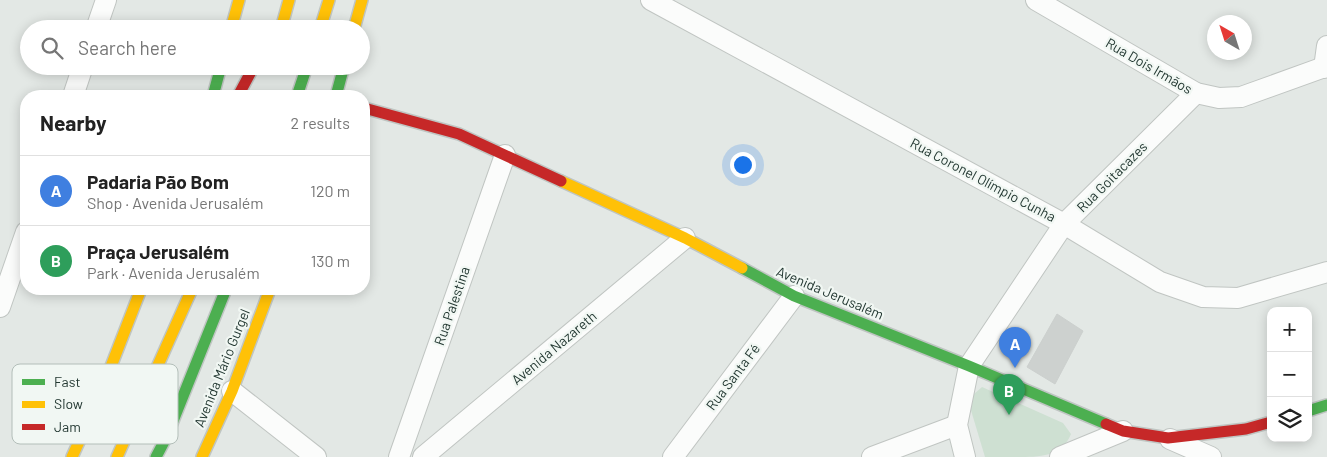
<!DOCTYPE html>
<meta charset="utf-8">
<style>
:root{--surface:#fff;--page:#f6f6f6;--text:#222;--muted:#767676;--line:#e0e0e0;--accent:#667671}
body{margin:0;font-family:Barlow,sans-serif;background:var(--page);color:var(--text)}
.controls{position:absolute;right:15px;bottom:15px;display:grid;overflow:hidden;border-radius:10px;box-shadow:0 2px 12px #0003}
.controls button{width:45px;height:45px;display:grid;place-items:center;padding:0;border:0;border-bottom:1px solid var(--line);background:var(--surface);color:var(--text);font:25px sans-serif}
.compass{position:absolute;left:1207px;top:15px;width:45px;height:45px;border-radius:50%;background:var(--surface);box-shadow:0 2px 12px #0003;rotate:321deg}
.you{position:absolute;left:742px;top:164px;width:18px;height:18px;margin:-12px;border:4px solid #fff;border-radius:50%;background:#1a73e8;box-shadow:0 0 0 8px #1a73e833}
.badge{display:grid;place-items:center;width:32px;height:32px;border-radius:50%;background:var(--accent);color:#fff;font-size:16px;font-weight:700}
.pin{position:absolute;translate:-50% -41px;filter:drop-shadow(0 1px 2px #0008)}
.pin::after{content:'';position:absolute;top:26px;width:18px;height:15px;background:inherit;clip-path:polygon(0 0,100% 0,50% 100%)}
.list{margin:0;padding:0;list-style:none}
h2{display:flex;justify-content:space-between;align-items:center;height:65px;margin:0;padding:0 20px;font-size:21px}
h2 small{font-size:16px;font-weight:400;color:var(--muted)}
.list li{display:grid;grid-template-columns:32px 1fr auto;gap:15px;align-items:center;box-sizing:border-box;height:70px;padding:0 20px;border-top:1px solid var(--line)}
.list b{display:block;font-size:19px;white-space:nowrap}
.list p{margin:0;font-size:16px;white-space:nowrap;color:var(--muted)}
.list em{font-size:16px;font-style:normal;color:var(--muted)}
.icon{flex:none;width:28px;height:28px;fill:none;stroke:currentColor;stroke-width:2;stroke-linecap:round;stroke-linejoin:round}
.map{position:relative;flex:none;width:1327px;height:457px;overflow:hidden}
.search{position:absolute;background:var(--surface);box-shadow:0 2px 12px #0003;left:20px;top:20px;width:350px;height:55px;display:flex;align-items:center;gap:12px;box-sizing:border-box;padding:0 18px;border-radius:28px;color:var(--muted);font-size:19px}
.panel{position:absolute;background:var(--surface);box-shadow:0 2px 12px #0003;left:20px;top:90px;width:350px;height:205px;border-radius:20px}
.map>svg:first-child{display:block}
.green{fill:#cee0d2}
.building{fill:#cdd1cf;stroke:#ccd0ce}
.lines{fill:none;stroke-linecap:round;stroke-linejoin:round}
.street-casing{stroke:#c0c5c2;stroke-width:22}
.fast-casing{stroke:#bfc5c2;stroke-width:14}
.slow-casing{stroke:#bfc5c2;stroke-width:14}
.jam-casing{stroke:#bfc5c2;stroke-width:14}
.street{stroke:#fbfcfb;stroke-width:20}
.fast{stroke:#4caf50;stroke-width:11}
.slow{stroke:#ffc107;stroke-width:11}
.jam{stroke:#c62828;stroke-width:11}
.labels{text-anchor:middle;stroke-width:4.5;stroke-linejoin:round;paint-order:stroke}
.street-label{font-size:14px;fill:#233832;stroke:#f1f7f3}
.key{fill:#f1f7f3;stroke:#b3beb9;stroke-width:1}
.key-label{font-size:14px;fill:#233832}
</style>
<div class="map">
<svg width="1327" height="457" viewBox="0 0 1327 457">
<rect width="100%" height="100%" fill="#e3e8e5"/>
<path class="green" d="M982 387 1063 423 1071 434C1062 457 1039 457 1017 457 1006 457 996 457 985 457L970 407 974 394Z"/>
<path class="building" d="M1057 314 1083 331 1055 384 1027 367Z"/>
<g class="lines">
<g class="street-casing">
<g id="street">
<path d="M651 0 1064 224 1160 282 1203 297 1238 298 1327 272"/>
<path d="M1036 0 1196 93 1219 98 1241 97 1327 66"/>
<path d="M96 29 106 0"/>
<path d="M1324 68 1327 46"/>
<path d="M73 96 83 66"/>
<path d="M0 307 26 232"/>
<path d="M232 391 316 457"/>
<path d="M1170 439 1211 457"/>
<path d="M399 457 505 155"/>
<path d="M423 457 685 238"/>
<path d="M673 457 794 296"/>
<path d="M872 457 957 425"/>
<path d="M965 457 957 425 969 366 1064 224 1196 93"/>
<path d="M1060 457 1123 431"/>
</g>
</g>
<g class="fast-casing">
<g id="fast">
<path d="M213 96 221 66"/>
<path d="M297 96 307 66"/>
<path d="M336 96 344 66"/>
<path d="M742 268 794 296 969 366 1106 424"/>
<path d="M1308 411 1327 405"/>
<path d="M156 457 167 436 226 289"/>
</g>
</g>
<g class="slow-casing">
<g id="slow">
<path d="M231 29 239 0"/>
<path d="M281 29 289 0"/>
<path d="M320 29 329 0"/>
<path d="M354 29 362 0"/>
<path d="M561 181 685 238 742 268"/>
<path d="M72 457 98 400 141 289"/>
<path d="M117 457 192 289"/>
<path d="M202 457 232 391 270 289"/>
</g>
</g>
<g class="jam-casing">
<g id="jam">
<path d="M238 96 254 66"/>
<path d="M364 108 459 134 561 181"/>
<path d="M1106 424 1123 431 1168 438 1246 429 1271 422"/>
</g>
</g>
<use href="#street" class="street"/>
<use href="#fast" class="fast"/>
<use href="#slow" class="slow"/>
<use href="#jam" class="jam"/>
</g>
<g class="labels">
<g class="street-label">
<text transform="translate(1149 66) rotate(30)" y="5">Rua Dois Irmãos</text>
<text transform="translate(1112 177) rotate(-45)" y="5">Rua Goitacazes</text>
<text transform="translate(983 180) rotate(28)" y="5">Rua Coronel Olímpio Cunha</text>
<text transform="translate(830 293) rotate(23)" y="5">Avenida Jerusalém</text>
<text transform="translate(452 306) rotate(-71)" y="5">Rua Palestina</text>
<text transform="translate(554 348) rotate(-40)" y="5">Avenida Nazareth</text>
<text transform="translate(222 368) rotate(-68)" y="5">Avenida Mário Gurgel</text>
<text transform="translate(733 377) rotate(-53)" y="5">Rua Santa Fé</text>
</g>
</g>
<rect x="12" y="364" width="166" height="80" rx="8" class="key"/>
<rect x="22" y="379" width="23" height="6" fill="#4caf50"/>
<rect x="22" y="401" width="23" height="7" fill="#ffc107"/>
<rect x="22" y="424" width="23" height="6" fill="#c62828"/>
<g class="key-label">
<text x="54" y="387">Fast</text>
<text x="54" y="409">Slow</text>
<text x="54" y="432">Jam</text>
</g>
</svg>
<div class="controls">
<button>+</button>
<button>−</button>
<button><svg class="icon" aria-label="layers" viewBox="0 0 24 24"><path d="M12 4l9 5-9 5-9-5zM3 14l9 5 9-5"/></svg></button>
</div>
<svg class="compass" viewBox="-18 -18 36 36"><path d="M0-13l5 13h-10z" fill="#e53935"/><path d="M0 13l5-13h-10z" fill="#767676"/></svg>
<div class="you"></div>
<div class="pin badge" style="left:1015px;top:368px;background:#3f7fe0">A</div>
<div class="pin badge" style="left:1009px;top:415px;background:#2e9e5b">B</div>
<div class="search"><svg class="icon" aria-label="search" viewBox="0 0 24 24"><circle cx="10" cy="10" r="6"/><path d="M15 15l6 6"/></svg>Search here</div>
<section class="panel">
<h2>Nearby<small>2 results</small></h2>
<ul class="list">
<li><span class="badge" style="background:#3f7fe0">A</span><div><b>Padaria Pão Bom</b><p>Shop · Avenida Jerusalém</p></div><em>120 m</em></li>
<li><span class="badge" style="background:#2e9e5b">B</span><div><b>Praça Jerusalém</b><p>Park · Avenida Jerusalém</p></div><em>130 m</em></li>
</ul>
</section>
</div>
